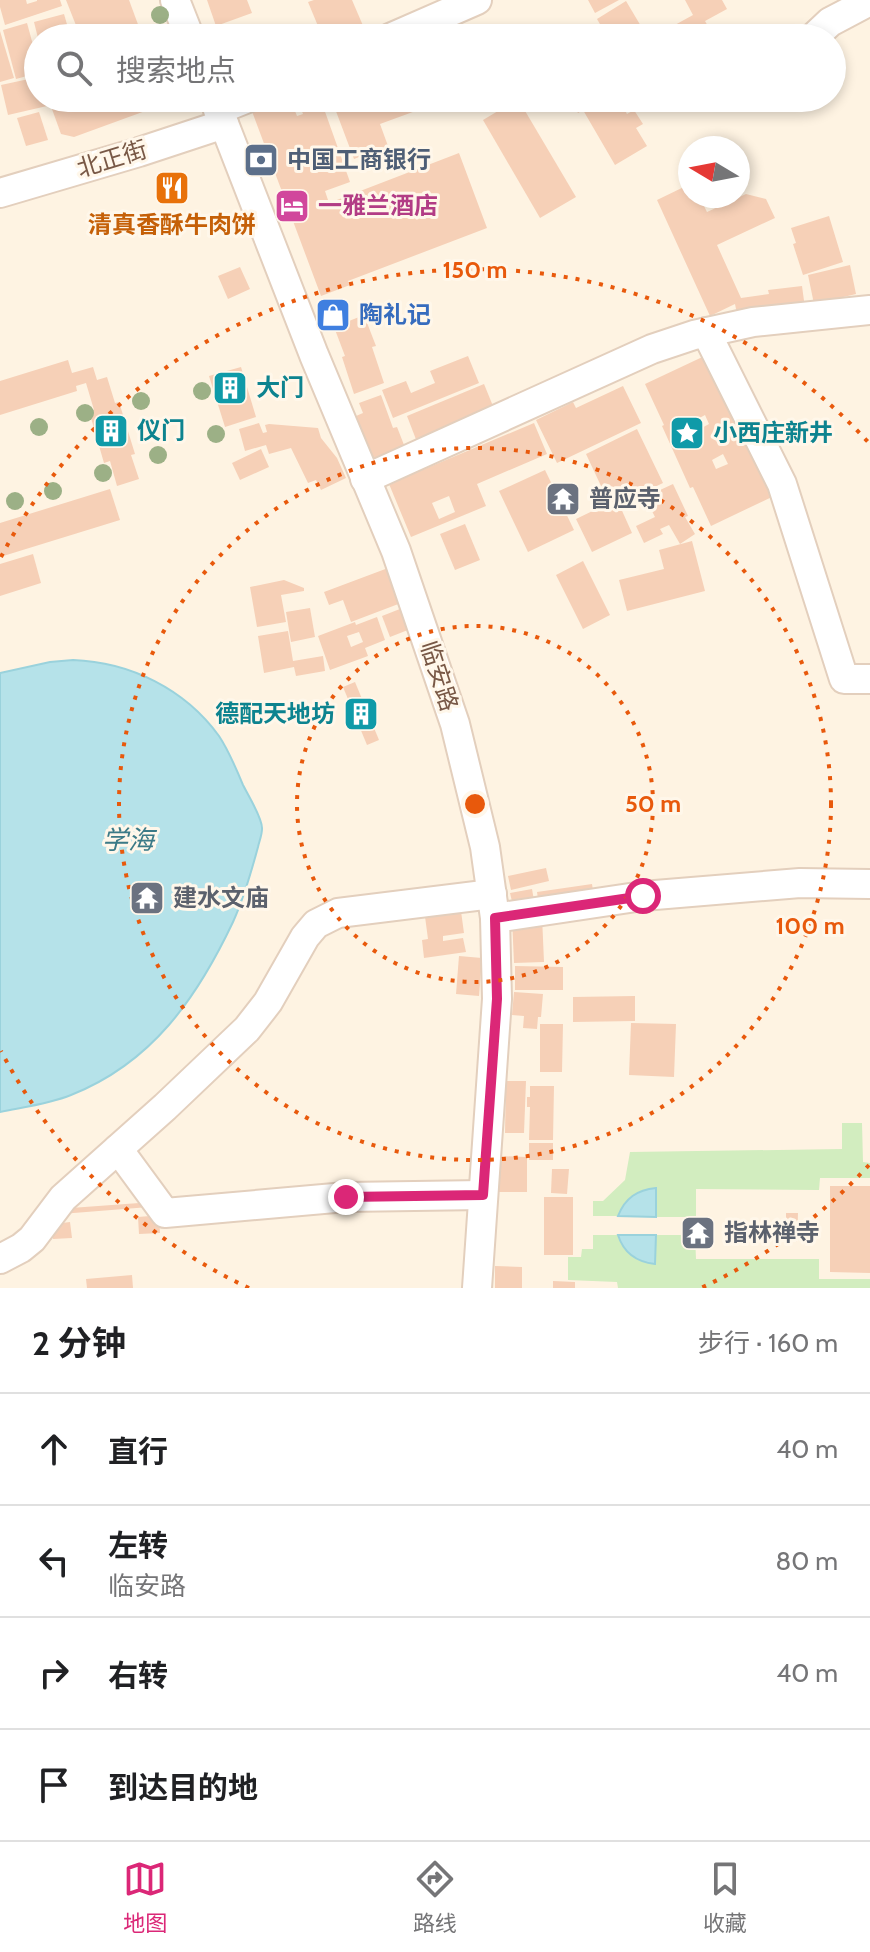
<!DOCTYPE html>
<html lang="zh">
<meta charset="utf-8">
<style>
:root{--surface:#fff;--page:#f6f6f6;--text:#202124;--muted:#757577;--line:#e0e0e0;--accent:#db2777}
body{margin:0;font-family:Cabin,"Noto Sans SC",sans-serif;background:var(--page);color:var(--text)}
.compass{position:absolute;left:678px;top:136px;width:72px;height:72px;border-radius:50%;background:var(--surface);box-shadow:0 4px 12px #0003;rotate:280deg}
.stop{position:absolute;width:24px;height:24px;margin:-18px;border:6px solid #db2777;border-radius:50%;background:#fff}
.stop.end{background:#db2777;border-color:#fff;box-shadow:0 2px 8px #0008}
.list{margin:0;padding:0;list-style:none}
h2{display:flex;justify-content:space-between;align-items:center;height:104px;margin:0;padding:0 32px;font-size:34px}
h2 small{font-size:26px;font-weight:400;color:var(--muted)}
.list li{display:grid;grid-template-columns:52px 1fr auto;gap:24px;align-items:center;box-sizing:border-box;height:112px;padding:0 32px;border-top:2px solid var(--line)}
.list b{display:block;font-size:30px;white-space:nowrap}
.list p{margin:0;font-size:26px;white-space:nowrap;color:var(--muted)}
.list em{font-size:26px;font-style:normal;color:var(--muted)}
.icon{flex:none;width:44px;height:44px;fill:none;stroke:currentColor;stroke-width:2;stroke-linecap:round;stroke-linejoin:round}
.map{position:relative;flex:none;width:870px;height:1288px;overflow:hidden}
.search{position:absolute;background:var(--surface);box-shadow:0 4px 12px #0003;left:24px;right:24px;top:24px;height:88px;display:flex;align-items:center;gap:20px;box-sizing:border-box;padding:0 28px;border-radius:44px;color:var(--muted);font-size:30px}
.sheet{height:552px;background:var(--surface)}
nav{display:flex;justify-content:space-around;align-items:center;box-sizing:border-box;height:112px;border-top:2px solid var(--line);background:var(--surface);font-size:22px;color:var(--muted)}
nav a{display:grid;justify-items:center;gap:4px}
nav .on{color:var(--accent)}
.map>svg:first-child{display:block}
.green{fill:#d2edbf}
.water{fill:#b5e2e9;stroke:#9ad2dc;stroke-width:2}
.building{fill:#f6d0b7;fill-rule:evenodd}
.lines{fill:none;stroke-linecap:round;stroke-linejoin:round}
.minor-casing{stroke:#e3cfbd;stroke-width:32}
.minor{stroke:#fff;stroke-width:28}
.tree{fill:#9cb086}
.route{stroke:#db2777;stroke-width:10}
.ring{fill:none;stroke:#e8590c;stroke-width:4;stroke-dasharray:4 8}
.labels{text-anchor:middle;stroke-width:6;stroke-linejoin:round;paint-order:stroke}
.street-label{font-size:24px;fill:#785846;stroke:#fff7ea}
.service-label{font-size:24px;font-weight:bold;fill:#4e5e75;stroke:#fff7ea;text-anchor:start}
.hotel-label{font-size:24px;font-weight:bold;fill:#b23c85;stroke:#fff7ea;text-anchor:start}
.food-label{font-size:24px;font-weight:bold;fill:#c56008;stroke:#fff7ea}
.shop-label{font-size:24px;font-weight:bold;fill:#366cbe;stroke:#fff7ea;text-anchor:start}
.culture-label{font-size:24px;font-weight:bold;fill:#0d838f;stroke:#fff7ea;text-anchor:start}
.worship-label{font-size:24px;font-weight:bold;fill:#5b616d;stroke:#fff7ea;text-anchor:start}
.water-label{font-size:26px;font-style:italic;fill:#3b7a87;stroke:#fff7ea}
.centre{fill:#e8590c;stroke:#fff7ea;stroke-width:4}
.ring-label{font-size:24px;text-anchor:middle;font-weight:bold;fill:#e8590c;stroke:#fff7ea;stroke-width:6;stroke-linejoin:round;paint-order:stroke}
</style>
<div class="map">
<svg width="870" height="1288" viewBox="0 0 870 1288">
<rect width="100%" height="100%" fill="#fef3e2"/>
<g class="green">
<path d="M842 1123H862L863 1162 870 1163V1178H820L819 1190 696 1189V1217H656V1188C639 1189 624 1199 618 1216H593V1201H603L625 1180 630 1152 842 1149Z"/>
<path d="M593 1235H618L620 1241 655 1264 656 1235H695L696 1259H819V1279H870V1288H618L617 1282 568 1280V1257H581L582 1249H593Z"/>
</g>
<g class="water">
<path d="M73 660C130 662 185 689 219 736 229 751 236 768 243 785 248 795 263 819 262 829 262 835 259 842 258 847 251 873 244 898 233 922 197 998 152 1063 71 1095 49 1104 24 1107 0 1112V673L50 662Z"/>
<path d="M656 1188V1217L618 1216C625 1198 637 1190 656 1188Z"/>
<path d="M618 1235H656L655 1264C637 1262 624 1254 618 1235Z"/>
</g>
<g class="building">
<path d="M0 0H26L27 4 37 1V0H60L62 6 5 25 0 7Z"/>
<path d="M66 0H129L143 38H81Z"/>
<path d="M207 0H247L252 13 216 26Z"/>
<path d="M314 0H352L367 35 360 38H323L308 2Z"/>
<path d="M588 0H619L595 13Z"/>
<path d="M685 0H722L727 9 705 21 714 37 735 26 742 38H680L673 26 693 15Z"/>
<path d="M626 1 648 38H608L597 19Z"/>
<path d="M64 14 71 38H38L34 22Z"/>
<path d="M27 23 38 63V73L16 79 3 30Z"/>
<path d="M0 31 14 78 0 82Z"/>
<path d="M38 77V98H45L47 106 8 115 1 85Z"/>
<path d="M48 98H152L148 110 74 137 61 134Z"/>
<path d="M272 98H290L297 116 303 114 297 98H327L329 104 323 106 350 182 325 191 329 203 459 153 487 228 348 281 350 285 321 296 250 106Z"/>
<path d="M331 98H418L421 109 380 124 388 146 354 159Z"/>
<path d="M569 98H618L627 114 634 110 643 124 636 128 647 146 615 165 583 110 578 113Z"/>
<path d="M518 99 576 197 540 218 483 120Z"/>
<path d="M39 112 48 140 26 146 17 118Z"/>
<path d="M690 184V196H699L707 212 746 194 766 199 775 218 717 245 741 298 769 294 768 290 802 286 805 308 737 314 735 304 710 316 657 200Z"/>
<path d="M829 216 843 262 803 275 793 244 796 243 791 228Z"/>
<path d="M850 265 856 294 814 304 808 275Z"/>
<path d="M240 267 250 289 228 299 218 276Z"/>
<path d="M364 315 376 346 372 347 384 383 354 394 342 357 345 356 334 327Z"/>
<path d="M713 352 778 494 711 526 693 487 690 488 662 426 664 425 645 384ZM705 415 709 424 698 430 694 421ZM723 454 728 464 716 469 712 460Z"/>
<path d="M468 356 479 383 393 418 382 390 406 381 411 393 435 383 430 371Z"/>
<path d="M68 360 72 373 93 367 97 380 107 377 115 403 119 402 135 454 131 455 139 479 117 486 110 461 104 463 89 411 94 410 86 383 76 386 77 391 0 415V381Z"/>
<path d="M241 367 256 417 225 427 209 376Z"/>
<path d="M484 384 495 411 417 442 407 416Z"/>
<path d="M623 386 641 423 557 463 536 420 573 402 576 408Z"/>
<path d="M381 395 393 428 397 427 406 450 372 462 356 416 363 413 359 403Z"/>
<path d="M259 423 263 433 267 432 265 425 269 424 318 428 321 438 337 458 346 478 321 490 316 480 308 483 291 448 269 454 266 445 245 451 239 429Z"/>
<path d="M534 423 547 454 477 484 486 506 411 537 389 484ZM449 496 455 512 439 519 432 503Z"/>
<path d="M637 429 663 483 619 504 632 533 592 552 576 519 609 503 586 454Z"/>
<path d="M261 449 269 467 240 480 232 463Z"/>
<path d="M545 470 574 530 528 552 499 491Z"/>
<path d="M673 484 688 516 685 517 695 534 680 544 669 525 660 529 663 534 644 543 636 526 655 517 645 497Z"/>
<path d="M110 489 120 520 0 557V523Z"/>
<path d="M465 524 480 560 455 570 440 534Z"/>
<path d="M692 541 705 591 627 611 619 580 664 569 659 550Z"/>
<path d="M33 554 41 583 0 596V564Z"/>
<path d="M583 561 610 615 583 629 556 575Z"/>
<path d="M388 568 401 603 351 622 343 600 329 605 324 592Z"/>
<path d="M284 580 304 588V591L281 595 286 622 257 627 250 587Z"/>
<path d="M405 607 413 628 390 637 382 616Z"/>
<path d="M310 608 315 637 291 642 286 612Z"/>
<path d="M377 617 385 640 365 648 368 656 330 670 318 636 355 622 356 625ZM359 632 363 642 351 647 347 636Z"/>
<path d="M288 631 293 661 323 656 325 671 296 676 294 667 264 673 258 636Z"/>
<path d="M355 682 379 740 367 745 343 687Z"/>
<path d="M546 868 549 881 511 890 508 876Z"/>
<path d="M592 884 594 897 539 906 537 892Z"/>
<path d="M532 889 535 906 514 910 510 893Z"/>
<path d="M460 904 464 933 443 936V941L463 938 466 952 424 958 422 940 428 939 424 909Z"/>
<path d="M542 916 544 962 514 963 512 918Z"/>
<path d="M459 956 482 958 479 996 456 994Z"/>
<path d="M515 966 563 967V990H515Z"/>
<path d="M514 992 543 994 541 1017H538L537 1029 523 1028 524 1016 512 1015Z"/>
<path d="M635 996V1021L573 1022V997Z"/>
<path d="M631 1023 676 1024 674 1077 629 1075Z"/>
<path d="M540 1024H563L562 1072H540Z"/>
<path d="M506 1081H526L524 1133H505Z"/>
<path d="M530 1086H554L553 1140H529L530 1107H527V1097H530Z"/>
<rect x="529" y="1143" width="24" height="17"/>
<path d="M499 1156 527 1157V1192H498Z"/>
<path d="M552 1169H569L567 1194 551 1193Z"/>
<path d="M830 1186H870V1273L830 1272Z"/>
<rect x="544" y="1197" width="29" height="58"/>
<path d="M153 1202 159 1216 160 1233 139 1234 138 1217 150 1216 149 1207 61 1214 62 1223 70 1222 72 1238 53 1239 52 1223 57 1209Z"/>
<path d="M786 1213H798L797 1242 786 1241Z"/>
<path d="M495 1266 522 1267V1288H495Z"/>
<path d="M132 1275 133 1288H87L86 1279Z"/>
<path d="M553 1281 575 1282V1288H553Z"/>
</g>
<g class="lines">
<g class="minor-casing">
<g id="minor">
<path d="M175 0 190 38"/>
<path d="M390 38 477 0"/>
<path d="M813 38 830 22 870 1"/>
<path d="M214 98 314 355 396 551 455 724 485 847 495 918 497 999 477 1288"/>
<path d="M218 110 248 98"/>
<path d="M0 193 139 152 224 124"/>
<path d="M706 332 782 484 844 679H870"/>
<path d="M365 479 652 349 694 335 753 322 870 310"/>
<path d="M495 918 643 896 800 883 870 884"/>
<path d="M118 1149 165 1213 346 1197 483 1195"/>
<path d="M0 1259 21 1248 32 1239 63 1198 165 1107 247 1029 268 1002 305 937 316 924 338 913 492 894"/>
</g>
</g>
<use href="#minor" class="minor"/>
</g>
<g class="tree">
<circle cx="160" cy="15" r="9"/>
<circle cx="202" cy="391" r="9"/>
<circle cx="141" cy="401" r="9"/>
<circle cx="85" cy="413" r="9"/>
<circle cx="39" cy="427" r="9"/>
<circle cx="216" cy="434" r="9"/>
<circle cx="158" cy="455" r="9"/>
<circle cx="103" cy="473" r="9"/>
<circle cx="53" cy="491" r="9"/>
<circle cx="15" cy="501" r="9"/>
</g>
<g class="lines">
<path class="route" d="M346 1197 483 1195 497 999 495 918 643 896"/>
</g>
<g class="ring">
<circle cx="475" cy="804" r="178"/>
<circle cx="475" cy="804" r="356"/>
<path d="M869 1165A534 534 0 0 1 701 1288M249 1288A534 534 0 0 1 1 1051M1 557A534 534 0 0 1 869 443"/>
</g>
<defs>
<g id="bank-square" transform="scale(1.8)"><rect x="-9" y="-9" width="18" height="18" rx="4" fill="#5c6f8a" stroke="#fff7ea"/><path d="M-6-4H6V4H-6ZM0-2.3a2.3 2.3 0 1 0 0 4.6a2.3 2.3 0 1 0 0-4.6Z" fill="#fff"/></g>
<g id="restaurant-square" transform="scale(1.8)"><rect x="-9" y="-9" width="18" height="18" rx="4" fill="#e8710a" stroke="#fff7ea"/><path d="M-5-6h1v4h1v-4h1v4h1v-4h1v5L-1.5 .5V6h-2V.5L-5-1ZM5-6V6H3V1.5H1.5Q1.5-4 5-6Z" fill="#fff"/></g>
<g id="hotel-square" transform="scale(1.8)"><rect x="-9" y="-9" width="18" height="18" rx="4" fill="#d1479c" stroke="#fff7ea"/><path d="M-6-4.5h1.5V1H6V5H4.5V3h-9V5H-6ZM-4 0a1.8 1.8 0 1 1 3.6 0ZM.5 0V-2.5h3Q6-2.5 6 0Z" fill="#fff"/></g>
<g id="shop-square" transform="scale(1.8)"><rect x="-9" y="-9" width="18" height="18" rx="4" fill="#3f7fe0" stroke="#fff7ea"/><path d="M-5-2.5h2.3a2.7 3.5 0 0 1 5.4 0H5L5.5 6h-11ZM-1.5-2.5h3a1.5 2.3 0 0 0-3 0Z" fill="#fff"/></g>
<g id="building-square" transform="scale(1.8)"><rect x="-9" y="-9" width="18" height="18" rx="4" fill="#0f9aa8" stroke="#fff7ea"/><path d="M-4-6H4V6H1V3H-1V6H-4ZM-2.5-4.3h1.7v1.8h-1.7ZM.8-4.3h1.7v1.8H.8ZM-2.5-1h1.7V.8h-1.7ZM.8-1h1.7V.8H.8Z" fill="#fff"/></g>
<g id="sight-square" transform="scale(1.8)"><rect x="-9" y="-9" width="18" height="18" rx="4" fill="#0f9aa8" stroke="#fff7ea"/><path d="M0-6L1.8-2.2L6-1.7L2.9 1.2L3.7 5.4L0 3.3L-3.7 5.4L-2.9 1.2L-6-1.7L-1.8-2.2Z" fill="#fff"/></g>
<g id="temple-square" transform="scale(1.8)"><rect x="-9" y="-9" width="18" height="18" rx="4" fill="#6b7280" stroke="#fff7ea"/><path d="M0-6L5-2H3V0L6.5 2.5H4V6H1.5V3h-3V6H-4V2.5H-6.5L-3 0V-2H-5Z" fill="#fff"/></g>
</defs>
<g fill-rule="evenodd">
<use href="#bank-square" x="261" y="160"/>
<use href="#restaurant-square" x="172" y="188"/>
<use href="#hotel-square" x="292" y="206"/>
<use href="#shop-square" x="333" y="315"/>
<use href="#building-square" x="230" y="388"/>
<use href="#building-square" x="111" y="431"/>
<use href="#sight-square" x="687" y="433"/>
<use href="#temple-square" x="563" y="499"/>
<use href="#building-square" x="361" y="714"/>
<use href="#temple-square" x="147" y="898"/>
<use href="#temple-square" x="698" y="1233"/>
</g>
<g class="labels">
<g class="street-label">
<text transform="translate(112 159) rotate(-17)" y="8">北正街</text>
<text transform="translate(439 676) rotate(72)" y="8">临安路</text>
</g>
<g class="service-label">
<text x="287" y="168">中国工商银行</text>
</g>
<g class="hotel-label">
<text x="318" y="214">一雅兰酒店</text>
</g>
<g class="food-label">
<text x="172" y="233">清真香酥牛肉饼</text>
</g>
<g class="shop-label">
<text x="359" y="323">陶礼记</text>
</g>
<g class="culture-label">
<text x="256" y="396">大门</text>
<text x="137" y="439">仪门</text>
<text x="713" y="441">小西庄新井</text>
<text x="335" y="722" text-anchor="end">德配天地坊</text>
</g>
<g class="worship-label">
<text x="589" y="507">普应寺</text>
<text x="173" y="906">建水文庙</text>
<text x="724" y="1241">指林禅寺</text>
</g>
<g class="water-label">
<text x="128" y="849">学海</text>
</g>
</g>
<circle cx="475" cy="804" r="12" class="centre"/>
<g class="ring-label">
<text x="475" y="278">150 m</text>
<text x="653" y="812">50 m</text>
<text x="810" y="934">100 m</text>
</g>
</svg>
<svg class="compass" viewBox="-18 -18 36 36"><path d="M0-13l5 13h-10z" fill="#e53935"/><path d="M0 13l5-13h-10z" fill="#757577"/></svg>
<div class="stop" style="left:643px;top:896px"></div>
<div class="stop end" style="left:346px;top:1197px"></div>
<div class="search"><svg class="icon" aria-label="search" viewBox="0 0 24 24"><circle cx="10" cy="10" r="6"/><path d="M15 15l6 6"/></svg>搜索地点</div>
</div>
<section class="sheet">
<h2>2 分钟<small>步行 · 160 m</small></h2>
<ul class="list">
<li><svg class="icon" aria-label="ahead" viewBox="0 0 24 24"><path d="M12 20V5M6 11l6-6 6 6"/></svg><div><b>直行</b></div><em>40 m</em></li>
<li><svg class="icon" aria-label="left" viewBox="0 0 24 24"><path d="M17 20v-9H6M10 6l-5 5 5 5"/></svg><div><b>左转</b><p>临安路</p></div><em>80 m</em></li>
<li><svg class="icon" aria-label="right" viewBox="0 0 24 24"><path d="M7 20v-9h11M14 6l5 5-5 5"/></svg><div><b>右转</b></div><em>40 m</em></li>
<li><svg class="icon" aria-label="arrive" viewBox="0 0 24 24"><path d="M6 21V4h12l-3 4 3 4H6"/></svg><div><b>到达目的地</b></div></li>
</ul>
</section>
<nav>
<a class="on"><svg class="icon" aria-label="map" viewBox="0 0 24 24"><path d="M3 6l6-2 6 2 6-2v14l-6 2-6-2-6 2zM9 4v14M15 6v14"/></svg>地图</a>
<a><svg class="icon" aria-label="directions" viewBox="0 0 24 24"><path d="M12 3l9 9-9 9-9-9zM9 14v-3h6M13 9l2 2-2 2"/></svg>路线</a>
<a><svg class="icon" aria-label="saved" viewBox="0 0 24 24"><path d="M7 4h10v16l-5-4-5 4z"/></svg>收藏</a>
</nav>
